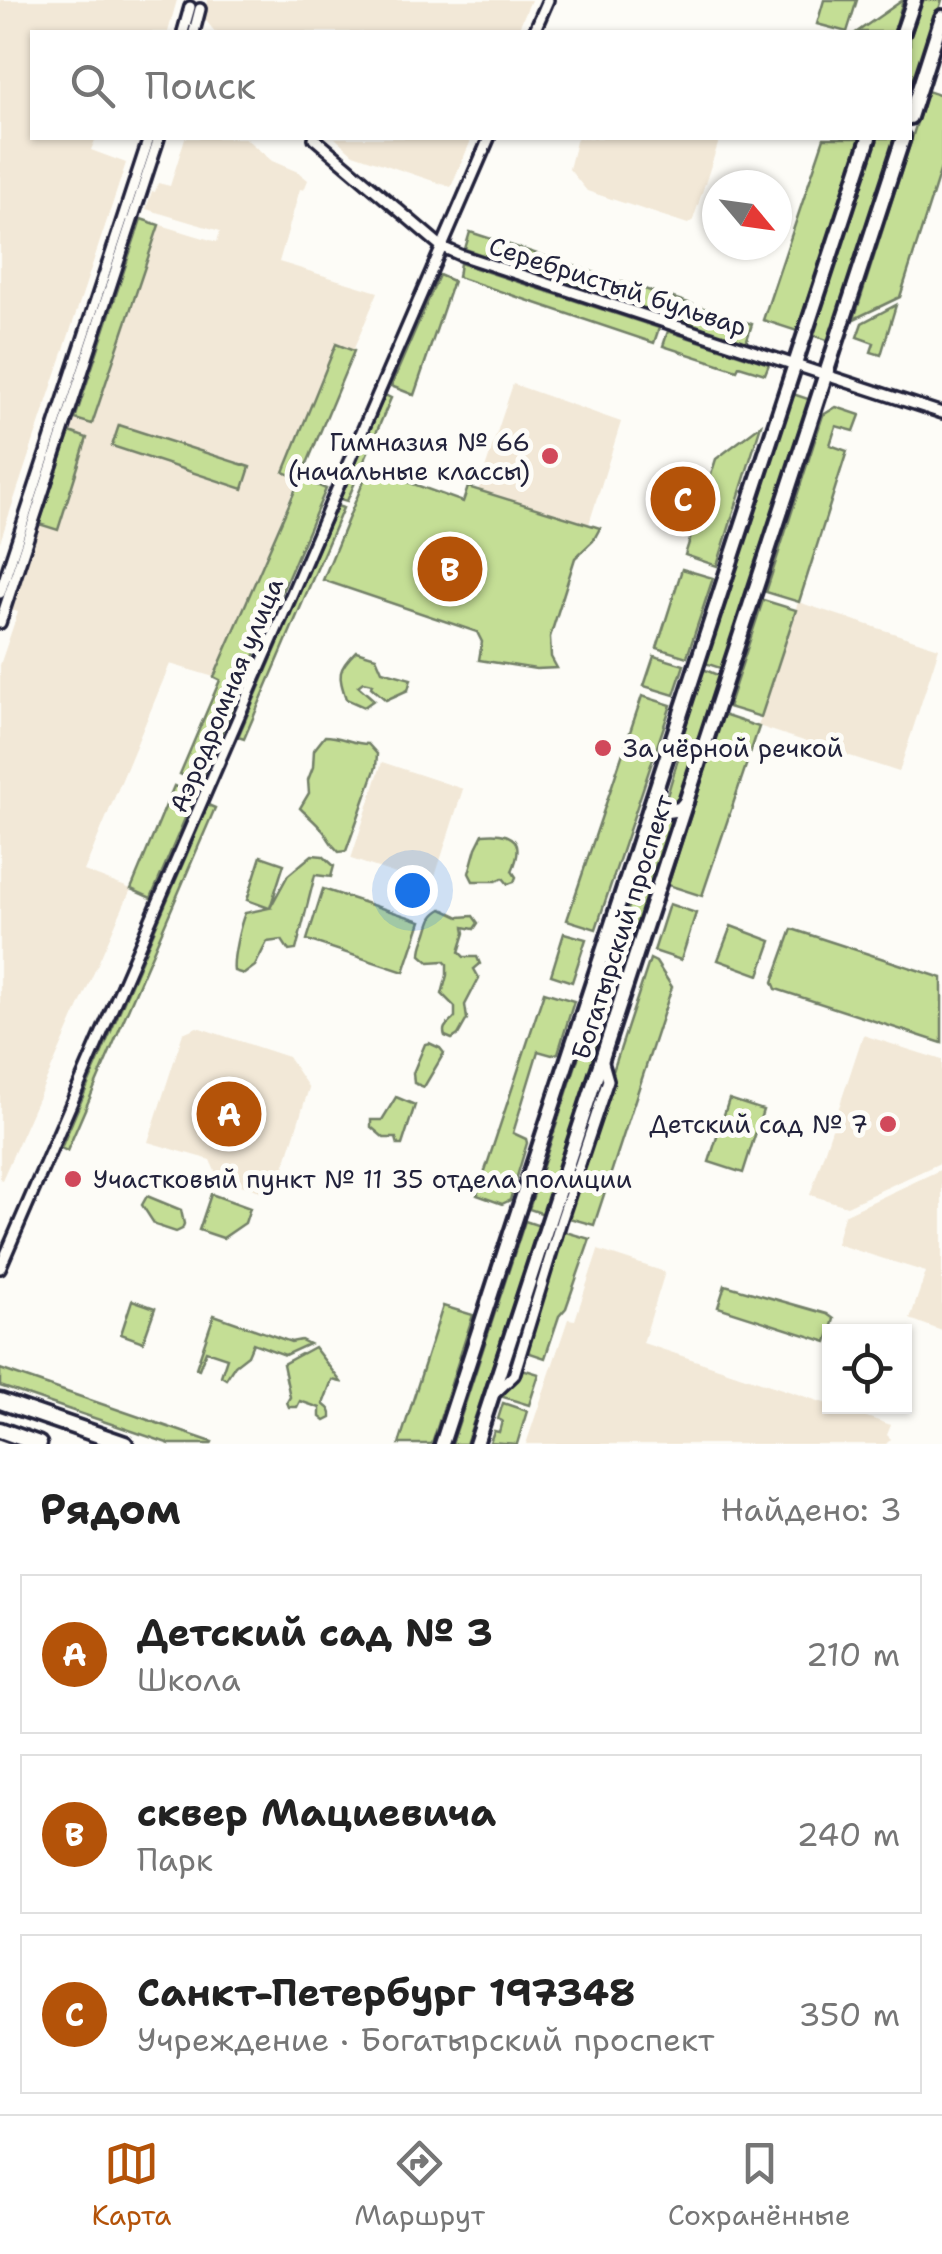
<!DOCTYPE html>
<html lang="ru">
<meta charset="utf-8">
<style>
:root{--surface:#fff;--page:#f2f2f2;--text:#222;--muted:#767676;--line:#e0e0e0;--accent:#b45309}
body{margin:0;font-family:"Shantell Sans",sans-serif;background:var(--page);color:var(--text)}
.controls{position:absolute;right:30px;bottom:30px;display:grid;overflow:hidden;border-radius:0px;box-shadow:0 2px 8px #0004}
.controls button{width:90px;height:90px;display:grid;place-items:center;padding:0;border:0;border-bottom:2px solid var(--line);background:var(--surface);color:var(--text);font:50px sans-serif}
.compass{position:absolute;left:702px;top:170px;width:90px;height:90px;border-radius:50%;background:var(--surface);box-shadow:0 2px 8px #0004;rotate:119deg}
.you{position:absolute;left:412px;top:890px;width:35px;height:35px;margin:-25px;border:8px solid #fff;border-radius:50%;background:#1a73e8;box-shadow:0 0 0 15px #1a73e833}
.badge{display:grid;place-items:center;width:65px;height:65px;border-radius:50%;background:var(--accent);color:#fff;font-size:32px;font-weight:700}
.pin{position:absolute;translate:-50% -50%;border:5px solid #fff;box-shadow:0 2px 10px #0006}
.list{margin:0;padding:0;list-style:none}
h2{display:flex;justify-content:space-between;align-items:center;height:130px;margin:0;padding:0 40px;font-size:42px}
h2 small{font-size:32px;font-weight:400;color:var(--muted)}
.list li{display:grid;grid-template-columns:65px 1fr auto;gap:30px;align-items:center;box-sizing:border-box;height:160px;margin:0 20px 20px;padding:0 20px;border:2px solid var(--line);border-radius:0px}
.list b{display:block;font-size:38px;white-space:nowrap}
.list p{margin:0;font-size:32px;white-space:nowrap;color:var(--muted)}
.list em{font-size:32px;font-style:normal;color:var(--muted)}
.icon{flex:none;width:55px;height:55px;fill:none;stroke:currentColor;stroke-width:2;stroke-linecap:round;stroke-linejoin:round}
.map{position:relative;flex:none;width:942px;height:1444px;overflow:hidden}
.search{position:absolute;background:var(--surface);box-shadow:0 2px 8px #0004;left:30px;right:30px;top:30px;height:110px;display:flex;align-items:center;gap:25px;box-sizing:border-box;padding:0 35px;border-radius:0px;color:var(--muted);font-size:38px}
.sheet{height:670px;background:var(--surface)}
nav{display:flex;justify-content:space-around;align-items:center;box-sizing:border-box;height:140px;border-top:2px solid var(--line);background:var(--surface);font-size:28px;color:var(--muted)}
nav a{display:grid;justify-items:center;gap:5px}
nav .on{color:var(--accent)}
.map>svg:first-child{display:block}
.built{fill:#f2e8d7}
.green{fill:#c4de95;stroke:#738068;stroke-width:2.5}
.lines{fill:none;stroke-linecap:round;stroke-linejoin:round}
.minor-casing{stroke:#22223b;stroke-width:16}
.secondary-casing{stroke:#22223b;stroke-width:20}
.primary-casing{stroke:#22223b;stroke-width:21}
.minor{stroke:#fdfcf7;stroke-width:9}
.secondary{stroke:#fdfcf7;stroke-width:12}
.primary{stroke:#fdfcf7;stroke-width:14}
.poi-dot{fill:#d1495b;stroke:#fdfcf7;stroke-width:4}
.labels{text-anchor:middle;stroke-width:10;stroke-linejoin:round;paint-order:stroke}
.street-label{font-size:25px;fill:#22223b;stroke:#fdfcf7}
.poi-label{font-size:25px;fill:#22223b;stroke:#fdfcf7;text-anchor:end}
</style>
<div class="map">
<svg width="942" height="1444" viewBox="0 0 942 1444">
<rect width="100%" height="100%" fill="#fdfcf7"/>
<filter id="ink" filterUnits="userSpaceOnUse"><feTurbulence type="fractalNoise" baseFrequency=".01" numOctaves="2"/><feDisplacementMap in="SourceGraphic" scale="20" xChannelSelector="R" yChannelSelector="G"/><feConvolveMatrix kernelMatrix="1 2 1 2 8 2 1 2 1" color-interpolation-filters="sRGB"/></filter>
<g filter="url(#ink)">
<g class="built">
<path d="M0 0H177L168 32H32V138H96L91 150 126 163 0 542Z"/>
<path d="M207 0H531L517 32H215L204 18Z"/>
<path d="M185 138H245L272 161 298 172 308 180 304 190 300 189 279 262 378 292 214 677 170 664 84 871 131 889 2 1180 0 1179V665L18 612 11 610 31 546 141 219 217 242 220 231 146 209 152 191 155 192 158 183 170 186Z"/>
<path d="M335 138H472L451 187 353 154Z"/>
<path d="M577 138H720L693 220 688 224 587 191 569 169Z"/>
<path d="M513 384 621 422 589 524 478 490Z"/>
<path d="M798 602 939 648 899 772 758 726Z"/>
<path d="M382 762 463 789 432 886 351 859Z"/>
<path d="M197 1027 288 1057 309 1088 277 1190 267 1193 218 1178 210 1160 148 1142 183 1033Z"/>
<path d="M863 1035 942 1060V1162L847 1206 810 1195Z"/>
<path d="M942 1169V1331L910 1319 926 1272 836 1244 844 1215Z"/>
<path d="M598 1250 665 1272 643 1343 891 1425 887 1435 891 1439 886 1444H526L568 1319 575 1320Z"/>
</g>
<g class="green">
<path d="M824 0H857L847 32 817 24Z"/>
<path d="M903 0 894 32H857Z"/>
<path d="M922 0H942L910 99V38Z"/>
<path d="M927 91 942 96V165L900 297 854 319Z"/>
<path d="M824 138H861L797 331 763 320Z"/>
<path d="M877 138H897L830 341 812 335Z"/>
<path d="M141 219 159 225 92 424 75 419Z"/>
<path d="M470 232 663 295 660 312 657 314 465 249Z"/>
<path d="M460 263 659 328 654 343 458 277Z"/>
<path d="M439 275 453 281 414 395 391 386Z"/>
<path d="M670 297 752 324 746 343 667 317Z"/>
<path d="M896 305 881 355 871 352 874 343 857 337 862 323Z"/>
<path d="M668 331 769 364 765 374 739 366 737 370 663 346Z"/>
<path d="M336 344 354 351 301 478 326 489 200 783 180 774 220 680 214 677 300 479 284 472Z"/>
<path d="M793 394 811 400 723 669 705 663Z"/>
<path d="M385 395 391 398 347 501 340 499Z"/>
<path d="M836 407 860 415 854 431 836 426 830 445 847 451 799 602 766 592 823 415Z"/>
<path d="M119 425 250 467 243 489 112 446Z"/>
<path d="M761 425 717 566 685 555 716 459Z"/>
<path d="M70 432 87 438 58 530 39 524Z"/>
<path d="M369 468 463 502 468 487 600 528 593 541 575 558 550 637 551 657 557 668 536 669 479 660 482 642 477 632 323 580Z"/>
<path d="M337 506 343 508 244 739 238 737Z"/>
<path d="M682 569 713 578 687 657 657 648Z"/>
<path d="M763 600 796 610 761 717 728 707Z"/>
<path d="M356 651 376 657 382 671 411 679 408 690 386 700 371 687 372 684 363 682 358 686 374 700 364 707 346 699C338 674 337 670 356 651Z"/>
<path d="M654 656 684 665 674 695 644 686Z"/>
<path d="M703 669 720 676 679 803 670 806 665 802 666 799 678 759V743Z"/>
<path d="M642 696 671 705 596 929 567 920Z"/>
<path d="M723 715 759 727 702 896 668 885Z"/>
<path d="M325 736C341 736 352 744 368 744L377 754 376 767 346 851 339 852C330 844 330 840 324 832 318 824 307 815 300 808L309 793 308 780 313 767 314 750Z"/>
<path d="M174 786 195 795 151 898 131 889Z"/>
<path d="M208 805 215 808 67 1151 61 1148Z"/>
<path d="M660 813 669 817 674 816 635 936 621 931Z"/>
<path d="M483 834C515 831 525 842 512 871L516 877 514 882 508 884 503 878 496 881H473L469 873 476 848Z"/>
<path d="M312 855 323 856 334 866 331 877 315 875 296 950 289 951 282 940 267 942 255 966 244 974 234 971C232 959 240 925 245 913L269 908 247 900 261 856 284 864 270 908 288 875Z"/>
<path d="M323 889 421 921 404 972 307 940Z"/>
<path d="M669 904 696 913 681 960 654 951Z"/>
<path d="M442 909 459 917 473 916 478 923 474 929 464 927 465 933 459 952 464 957H477L480 964 474 969 479 978 465 1005 467 1019 458 1035 452 1039 445 1036C441 1026 450 1024 455 1017V1007L442 994 447 975V964L444 961 429 962 421 955C421 945 424 942 427 933 431 921 430 916 442 909Z"/>
<path d="M731 926 771 941 759 975 718 960Z"/>
<path d="M792 929 942 978V1043L776 989 773 982Z"/>
<path d="M564 933 586 939 572 982 551 975Z"/>
<path d="M614 948 629 953 544 1214 529 1209Z"/>
<path d="M650 959 656 962 672 987 594 1225 565 1217Z"/>
<path d="M544 992 574 1001 558 1053 552 1055 538 1051 513 1133 526 1139 527 1143 510 1200 502 1204 477 1195Z"/>
<path d="M429 1043 440 1048 444 1053 424 1087 414 1083 413 1073 425 1044Z"/>
<path d="M396 1097 415 1105 402 1145H398L396 1138H384L371 1127V1120H382Z"/>
<path d="M729 1099 763 1110 743 1173 709 1162Z"/>
<path d="M211 1194 250 1208 245 1223 223 1238 199 1230Z"/>
<path d="M147 1196 181 1210 184 1224 182 1229 176 1232 155 1225 142 1205Z"/>
<path d="M525 1221 540 1226 466 1444H452Z"/>
<path d="M562 1231 590 1239 566 1308 559 1316 545 1358 524 1351Z"/>
<path d="M725 1285 827 1314 834 1319 827 1342 718 1307Z"/>
<path d="M132 1300 155 1308 143 1342 121 1334Z"/>
<path d="M443 1306 473 1315 432 1444H399Z"/>
<path d="M214 1315 291 1342 301 1340 309 1344 285 1355 253 1343 248 1355 235 1365 226 1379 221 1376 227 1358 206 1351 199 1369 196 1368Z"/>
<path d="M314 1347 341 1382 332 1380 323 1404C328 1408 332 1410 331 1418L325 1421 320 1417V1408L300 1401 297 1407H289L287 1402 290 1397 283 1364Z"/>
<path d="M519 1368 539 1374 529 1405 503 1397 507 1385Z"/>
<path d="M0 1369 212 1442 211 1444H170L15 1391 0 1386Z"/>
<path d="M503 1403 527 1411 517 1444 490 1442 494 1431 499 1432 502 1421 498 1419Z"/>
</g>
<g class="lines">
<g class="minor-casing">
<g id="minor">
<path d="M183 32 190 7"/>
<path d="M194 32 200 9"/>
<path d="M534 32 548 0"/>
<path d="M314 138 442 247 460 255 942 413"/>
<path d="M0 593 149 138"/>
<path d="M0 623 159 138"/>
<path d="M0 1268 489 138"/>
<path d="M494 1394 514 1375 561 1221 608 1080 602 1059"/>
</g>
</g>
<g class="secondary-casing">
<g id="secondary">
<path d="M903 32 914 0"/>
<path d="M910 117 942 17"/>
<path d="M656 793 658 804 667 811 680 809 686 802"/>
<path d="M442 1444 869 138"/>
<path d="M476 1444 903 138"/>
</g>
</g>
<g class="primary-casing">
<g id="primary">
<path d="M0 1401 125 1444"/>
<path d="M0 1430 39 1444"/>
</g>
</g>
<use href="#minor" class="minor"/>
<use href="#secondary" class="secondary"/>
<use href="#primary" class="primary"/>
</g>
</g>
<g class="poi-dot">
<circle cx="550" cy="456" r="10"/>
<circle cx="603" cy="748" r="10"/>
<circle cx="888" cy="1124" r="10"/>
<circle cx="73" cy="1179" r="10"/>
</g>
<g class="labels">
<g class="street-label">
<text transform="translate(618 286) rotate(18)" y="9">Серебристый бульвар</text>
<text transform="translate(226 695) rotate(-67)" y="9">Аэродромная улица</text>
<text transform="translate(622 927) rotate(-72)" y="9">Богатырский проспект</text>
</g>
<g class="poi-label">
<text x="530" y="451">Гимназия № 66<tspan x="530" dy="29">(начальные классы)</tspan></text>
<text x="623" y="757" text-anchor="start">За чёрной речкой</text>
<text x="868" y="1133">Детский сад № 7</text>
<text x="93" y="1188" text-anchor="start">Участковый пункт № 11 35 отдела полиции</text>
</g>
</g>
</svg>
<div class="controls">
<button><svg class="icon" aria-label="locate" viewBox="0 0 24 24"><circle cx="12" cy="12" r="6"/><path d="M12 2v4M12 18v4M2 12h4M18 12h4"/></svg></button>
</div>
<svg class="compass" viewBox="-18 -18 36 36"><path d="M0-13l5 13h-10z" fill="#e53935"/><path d="M0 13l5-13h-10z" fill="#767676"/></svg>
<div class="you"></div>
<div class="pin badge" style="left:229px;top:1114px">A</div>
<div class="pin badge" style="left:450px;top:569px">B</div>
<div class="pin badge" style="left:683px;top:499px">C</div>
<div class="search"><svg class="icon" aria-label="search" viewBox="0 0 24 24"><circle cx="10" cy="10" r="6"/><path d="M15 15l6 6"/></svg>Поиск</div>
</div>
<section class="sheet">
<h2>Рядом<small>Найдено: 3</small></h2>
<ul class="list">
<li><span class="badge">A</span><div><b>Детский сад № 3</b><p>Школа</p></div><em>210 m</em></li>
<li><span class="badge">B</span><div><b>сквер Мациевича</b><p>Парк</p></div><em>240 m</em></li>
<li><span class="badge">C</span><div><b>Санкт-Петербург 197348</b><p>Учреждение · Богатырский проспект</p></div><em>350 m</em></li>
</ul>
</section>
<nav>
<a class="on"><svg class="icon" aria-label="map" viewBox="0 0 24 24"><path d="M3 6l6-2 6 2 6-2v14l-6 2-6-2-6 2zM9 4v14M15 6v14"/></svg>Карта</a>
<a><svg class="icon" aria-label="directions" viewBox="0 0 24 24"><path d="M12 3l9 9-9 9-9-9zM9 14v-3h6M13 9l2 2-2 2"/></svg>Маршрут</a>
<a><svg class="icon" aria-label="saved" viewBox="0 0 24 24"><path d="M7 4h10v16l-5-4-5 4z"/></svg>Сохранённые</a>
</nav>
